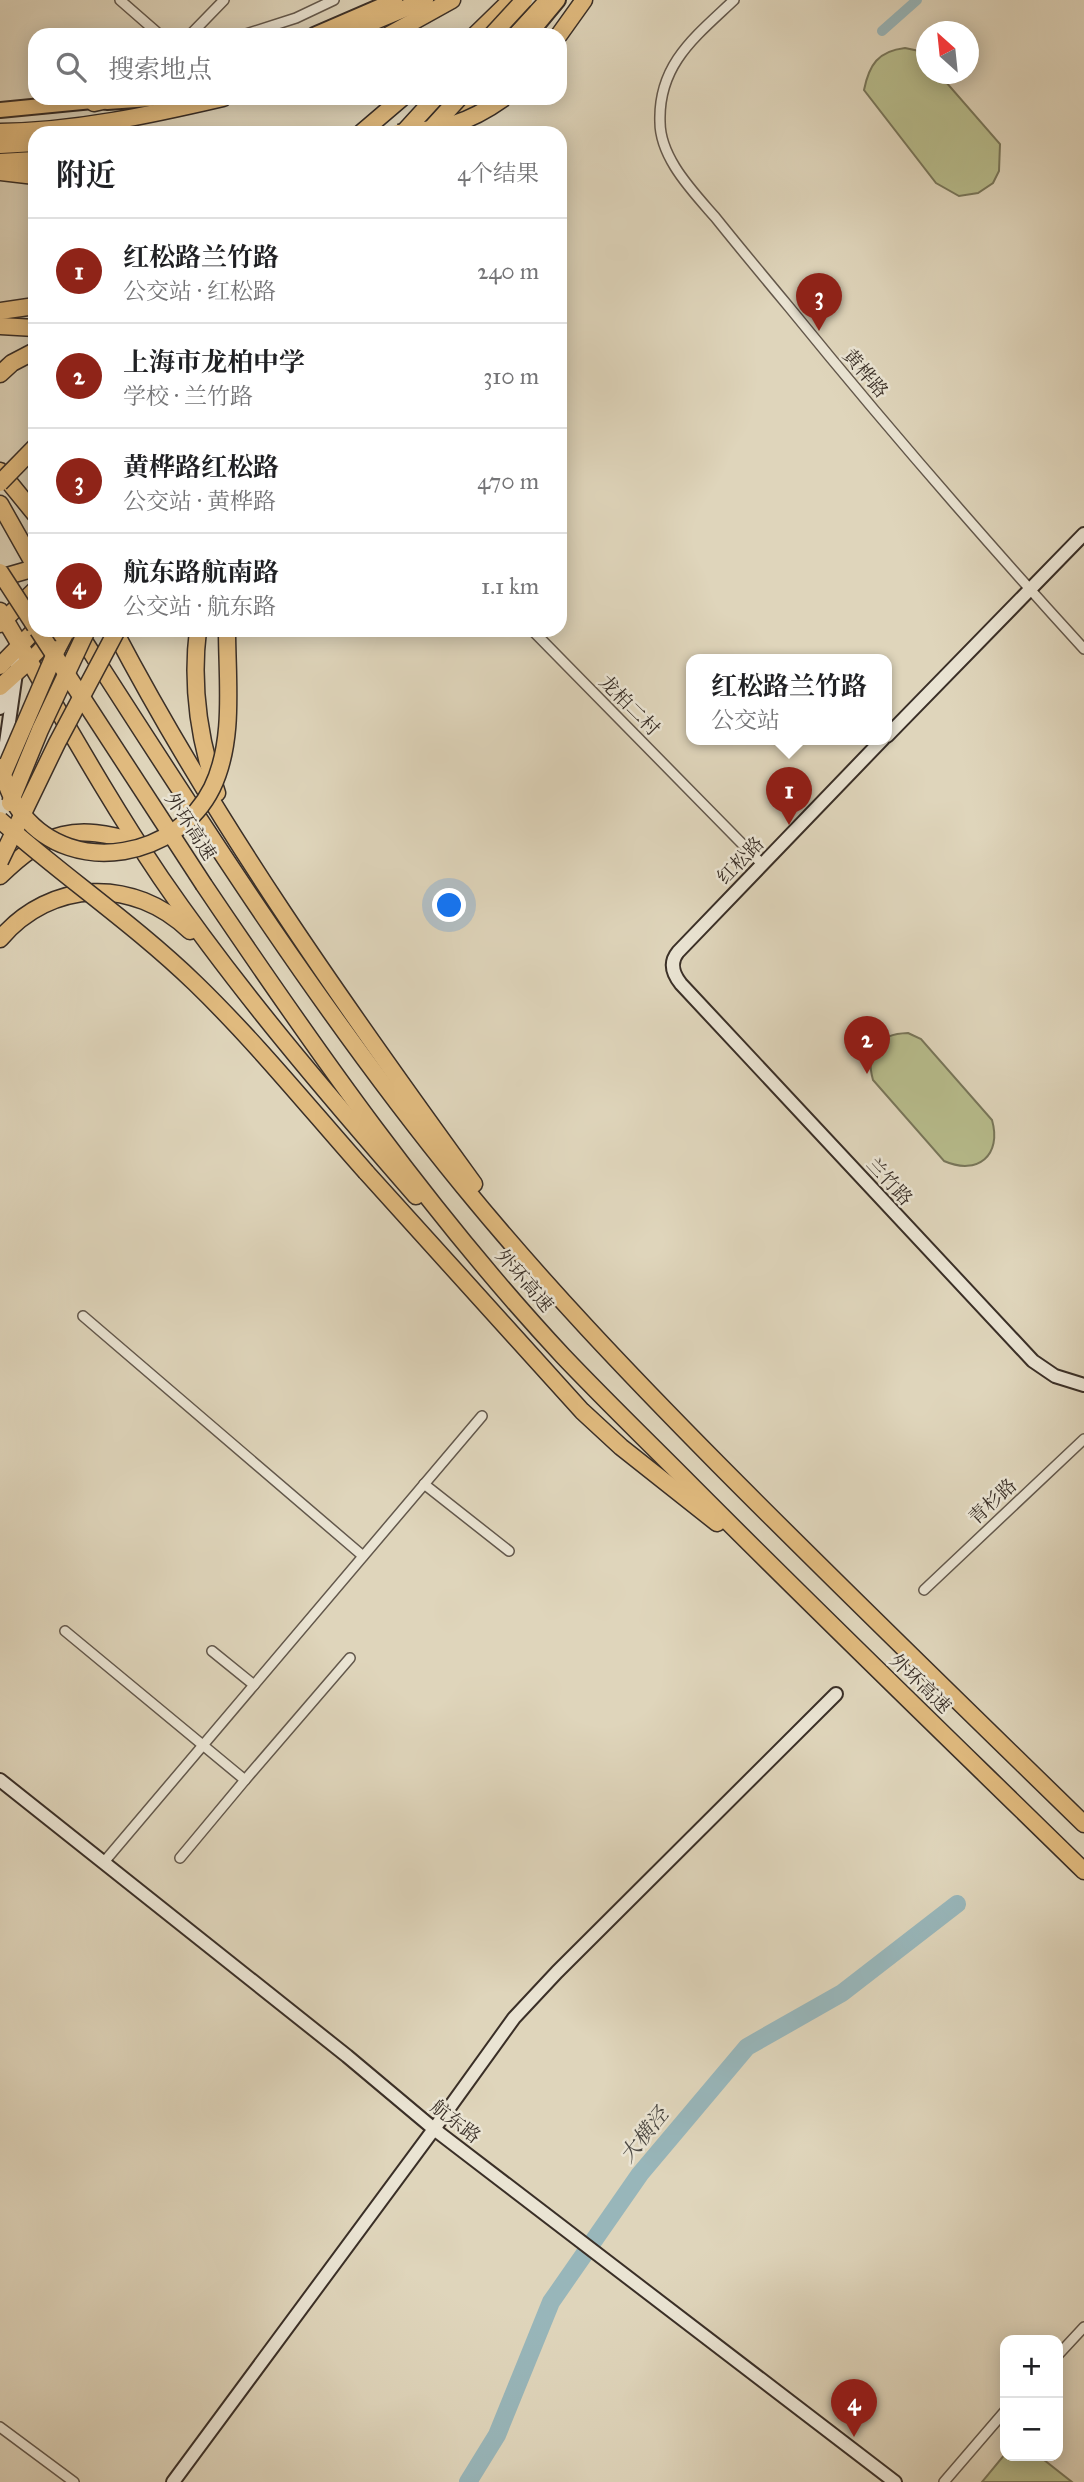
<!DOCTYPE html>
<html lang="zh">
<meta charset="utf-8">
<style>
:root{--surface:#fff;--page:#f2f2f2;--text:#202124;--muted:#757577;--line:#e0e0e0;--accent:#8f2418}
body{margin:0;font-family:"IM FELL Great Primer","Noto Serif SC",serif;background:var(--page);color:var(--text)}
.controls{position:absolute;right:21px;bottom:21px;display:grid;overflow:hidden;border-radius:14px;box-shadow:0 4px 18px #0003}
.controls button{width:63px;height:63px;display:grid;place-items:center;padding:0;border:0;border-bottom:2px solid var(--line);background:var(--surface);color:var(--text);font:35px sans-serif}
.compass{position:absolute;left:916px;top:21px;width:63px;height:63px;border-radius:50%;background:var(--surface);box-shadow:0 4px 18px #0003;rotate:333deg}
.you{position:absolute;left:450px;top:906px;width:24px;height:24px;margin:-18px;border:5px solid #fff;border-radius:50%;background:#1a73e8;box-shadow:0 0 0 10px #1a73e833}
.badge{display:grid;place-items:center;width:46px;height:46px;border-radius:50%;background:var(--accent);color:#fff;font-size:23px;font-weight:700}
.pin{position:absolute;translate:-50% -58px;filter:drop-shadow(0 2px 4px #0008)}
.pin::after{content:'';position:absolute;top:37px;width:24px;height:21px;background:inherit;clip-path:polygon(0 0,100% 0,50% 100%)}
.popup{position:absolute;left:686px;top:654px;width:206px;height:91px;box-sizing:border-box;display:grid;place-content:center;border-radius:14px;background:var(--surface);filter:drop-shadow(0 2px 5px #0005);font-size:23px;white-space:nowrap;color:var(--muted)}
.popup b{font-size:26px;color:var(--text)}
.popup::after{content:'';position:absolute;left:50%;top:100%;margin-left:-14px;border:14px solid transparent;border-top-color:var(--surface)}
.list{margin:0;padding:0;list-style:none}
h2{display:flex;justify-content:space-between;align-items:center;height:91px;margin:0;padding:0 28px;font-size:30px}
h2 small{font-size:23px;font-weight:400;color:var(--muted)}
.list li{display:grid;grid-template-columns:46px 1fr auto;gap:21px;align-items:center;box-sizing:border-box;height:105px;padding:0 28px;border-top:2px solid var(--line)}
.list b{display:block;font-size:26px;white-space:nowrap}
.list p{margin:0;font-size:23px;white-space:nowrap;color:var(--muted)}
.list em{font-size:23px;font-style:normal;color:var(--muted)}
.icon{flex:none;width:38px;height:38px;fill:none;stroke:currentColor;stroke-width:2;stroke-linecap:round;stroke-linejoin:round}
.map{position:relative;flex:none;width:1084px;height:2482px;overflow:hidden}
.search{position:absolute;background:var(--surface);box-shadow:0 4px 18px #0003;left:28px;top:28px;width:539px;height:77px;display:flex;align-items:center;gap:18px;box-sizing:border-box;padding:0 24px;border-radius:21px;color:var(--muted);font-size:26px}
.panel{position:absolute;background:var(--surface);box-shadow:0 4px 18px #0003;left:28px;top:126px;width:539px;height:511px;border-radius:21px}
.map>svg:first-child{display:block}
.green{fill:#b7bc8c;stroke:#78765a;stroke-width:2}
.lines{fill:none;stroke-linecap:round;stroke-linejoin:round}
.canal{stroke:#98b6ba;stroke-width:10}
.river{stroke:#98b6ba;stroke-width:18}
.street-casing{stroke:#63584c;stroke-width:12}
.secondary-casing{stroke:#3a2f27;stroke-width:16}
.primary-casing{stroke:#3a2f27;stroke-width:18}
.highway-casing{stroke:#3a2f27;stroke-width:19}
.street{stroke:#eae4d3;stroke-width:9}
.secondary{stroke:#eae4d3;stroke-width:12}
.primary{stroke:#e0ba7e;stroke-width:14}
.highway{stroke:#e0ba7e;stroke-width:16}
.highway-bridge-casing{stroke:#3a2f27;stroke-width:19;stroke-linecap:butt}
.highway-bridge{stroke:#e0ba7e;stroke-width:16}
.labels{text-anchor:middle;stroke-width:5;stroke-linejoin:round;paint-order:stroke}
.street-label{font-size:19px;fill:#3a2f27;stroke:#eae4d3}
.water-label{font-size:21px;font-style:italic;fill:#4d4a44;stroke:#eae4d3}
</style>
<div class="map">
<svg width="1084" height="2482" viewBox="0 0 1084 2482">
<rect width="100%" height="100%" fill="#dfd5bb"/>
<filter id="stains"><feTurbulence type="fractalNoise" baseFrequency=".00286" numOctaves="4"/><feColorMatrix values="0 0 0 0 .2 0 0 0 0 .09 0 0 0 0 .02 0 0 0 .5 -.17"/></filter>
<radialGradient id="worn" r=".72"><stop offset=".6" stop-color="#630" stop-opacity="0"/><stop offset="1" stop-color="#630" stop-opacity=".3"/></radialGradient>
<g class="green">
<path d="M905 48 919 51 926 60V74H939L1000 144 999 171 993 183 978 193 959 196 936 183 864 90C869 65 878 51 905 48Z"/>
<path d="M908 1033 921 1039 992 1120C1002 1155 978 1176 944 1161L873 1080C865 1051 877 1034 908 1033Z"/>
<path d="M1005 2454V2456H1039L1072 2482H982Z"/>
</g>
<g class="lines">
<path class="canal" d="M882 31 917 0"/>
<path class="river" d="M468 2482 497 2435 551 2302 640 2174 747 2047 842 1993 957 1904"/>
<g class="street-casing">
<g id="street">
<path d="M120 0 160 35"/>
<path d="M734 0C696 36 658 64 660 122 660 138 667 154 675 167 686 185 701 201 715 217 739 247 764 277 789 307 884 424 983 538 1084 649"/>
<path d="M190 35 224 0"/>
<path d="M243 35 296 18 334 0"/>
<path d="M532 630 762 864"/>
<path d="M83 1316 363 1556"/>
<path d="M424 1484 509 1551"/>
<path d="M924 1590 1084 1439"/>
<path d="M65 1631 245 1780 180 1858"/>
<path d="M212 1651 254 1685"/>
<path d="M245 1780 350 1658"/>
<path d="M104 1862 482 1416"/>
<path d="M1058 2355 1084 2327"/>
<path d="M0 2427 74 2482"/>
<path d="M944 2482 1005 2411"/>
</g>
</g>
<g class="secondary-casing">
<g id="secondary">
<path d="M0 708 9 678"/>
<path d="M887 736 1084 534"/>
<path d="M883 739 678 952C669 963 673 974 681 984L1033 1361 1055 1376 1084 1385"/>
<path d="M3 764 20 645"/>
<path d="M0 1780 347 2056 434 2129 895 2482"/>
<path d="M173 2482 434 2129 514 2018 557 1972 836 1694"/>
</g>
</g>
<g class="primary-casing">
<g id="primary">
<path d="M314 35 395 0"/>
<path d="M529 35 558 0"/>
<path d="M107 102 165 98"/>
<path d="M0 110 103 100"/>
<path d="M456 124 477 98"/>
<path d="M417 133 444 98"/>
<path d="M30 660 59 630"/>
</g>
</g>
<g class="highway-casing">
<g id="highway">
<path d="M341 35 425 0"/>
<path d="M389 35 452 0"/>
<path d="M475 35 511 0"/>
<path d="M516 35 548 0"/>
<path d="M559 35 584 0"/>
<path d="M94 103 116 98"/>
<path d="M0 132C76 131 150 115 223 98"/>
<path d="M361 133 402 98"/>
<path d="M0 145 35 143"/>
<path d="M0 162 35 160"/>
<path d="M0 172 35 176"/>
<path d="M0 311 35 306"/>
<path d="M0 326 35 328"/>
<path d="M0 374 12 363 35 351"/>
<path d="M0 471 35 514"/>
<path d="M0 504 35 566"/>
<path d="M0 578 35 568"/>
<path d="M0 611C53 700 103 792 161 878 238 990 327 1094 416 1196"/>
<path d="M0 624 35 590"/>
<path d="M77 630C199 820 320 1011 463 1186 543 1284 630 1375 719 1465 839 1586 962 1705 1084 1824"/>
<path d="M114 630C217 826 344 1005 474 1184"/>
<path d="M198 630C191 686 199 740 217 793"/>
<path d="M57 649 67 630"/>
<path d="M0 666 35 630"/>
<path d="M0 687 30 660"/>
<path d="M0 876C47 830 75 824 137 842"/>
<path d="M204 885C314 1048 428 1211 563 1356 601 1396 641 1435 680 1474 813 1608 949 1739 1084 1871"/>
<path d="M0 939C51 879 134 877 190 931"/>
<path d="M366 1172 582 1411 621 1447 717 1523"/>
</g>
</g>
<use href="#street" class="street"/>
<use href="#secondary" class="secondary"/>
<use href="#primary" class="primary"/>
<use href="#highway" class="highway"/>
<g class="highway-bridge-casing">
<g id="highway-bridge">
<path d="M492 35 524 0"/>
<path d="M429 131 459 98"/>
<path d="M398 133C443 129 466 125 504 98"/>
<path d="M403 133 435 98"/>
<path d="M0 483 35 447"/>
<path d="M0 572 35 626"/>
<path d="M38 630 204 885"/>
<path d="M0 767C6 783 12 802 23 815 74 878 178 857 212 788 235 741 227 681 227 630"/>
<path d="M1 779 57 649"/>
<path d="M10 803 40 730 87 630"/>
<path d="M0 820C63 876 134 924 195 983 256 1042 310 1109 366 1172"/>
<path d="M0 861 57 743 117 630"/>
</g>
</g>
<use href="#highway-bridge" class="highway-bridge"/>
</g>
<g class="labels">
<g class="street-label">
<text transform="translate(866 373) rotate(49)" y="7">黄桦路</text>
<text transform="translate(630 705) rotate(45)" y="7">龙柏二村</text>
<text transform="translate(191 826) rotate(57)" y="7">外环高速</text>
<text transform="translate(740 860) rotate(-46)" y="7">红松路</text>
<text transform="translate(890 1181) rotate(47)" y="7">兰竹路</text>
<text transform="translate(525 1280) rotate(49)" y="7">外环高速</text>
<text transform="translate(992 1501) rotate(-43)" y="7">青杉路</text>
<text transform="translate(921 1683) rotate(44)" y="7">外环高速</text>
<text transform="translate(456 2121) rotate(38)" y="7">航东路</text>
</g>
<g class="water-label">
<text transform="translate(644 2135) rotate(-51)" y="7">大横泾</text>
</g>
</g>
<rect width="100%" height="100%" filter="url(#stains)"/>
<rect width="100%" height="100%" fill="url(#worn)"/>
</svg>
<div class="controls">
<button>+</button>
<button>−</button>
</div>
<svg class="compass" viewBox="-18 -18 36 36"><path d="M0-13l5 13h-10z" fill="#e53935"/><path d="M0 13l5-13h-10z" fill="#757577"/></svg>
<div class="you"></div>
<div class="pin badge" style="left:789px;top:825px">1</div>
<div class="popup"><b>红松路兰竹路</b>公交站</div>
<div class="pin badge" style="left:867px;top:1074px">2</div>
<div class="pin badge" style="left:819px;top:331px">3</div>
<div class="pin badge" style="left:854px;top:2437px">4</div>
<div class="search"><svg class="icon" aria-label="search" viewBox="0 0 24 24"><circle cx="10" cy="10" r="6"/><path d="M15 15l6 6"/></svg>搜索地点</div>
<section class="panel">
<h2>附近<small>4个结果</small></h2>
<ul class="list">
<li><span class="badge">1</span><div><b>红松路兰竹路</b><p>公交站 · 红松路</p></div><em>240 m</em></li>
<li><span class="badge">2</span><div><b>上海市龙柏中学</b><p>学校 · 兰竹路</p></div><em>310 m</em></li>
<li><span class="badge">3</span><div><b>黄桦路红松路</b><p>公交站 · 黄桦路</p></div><em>470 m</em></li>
<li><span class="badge">4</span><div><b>航东路航南路</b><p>公交站 · 航东路</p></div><em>1.1 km</em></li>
</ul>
</section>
</div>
